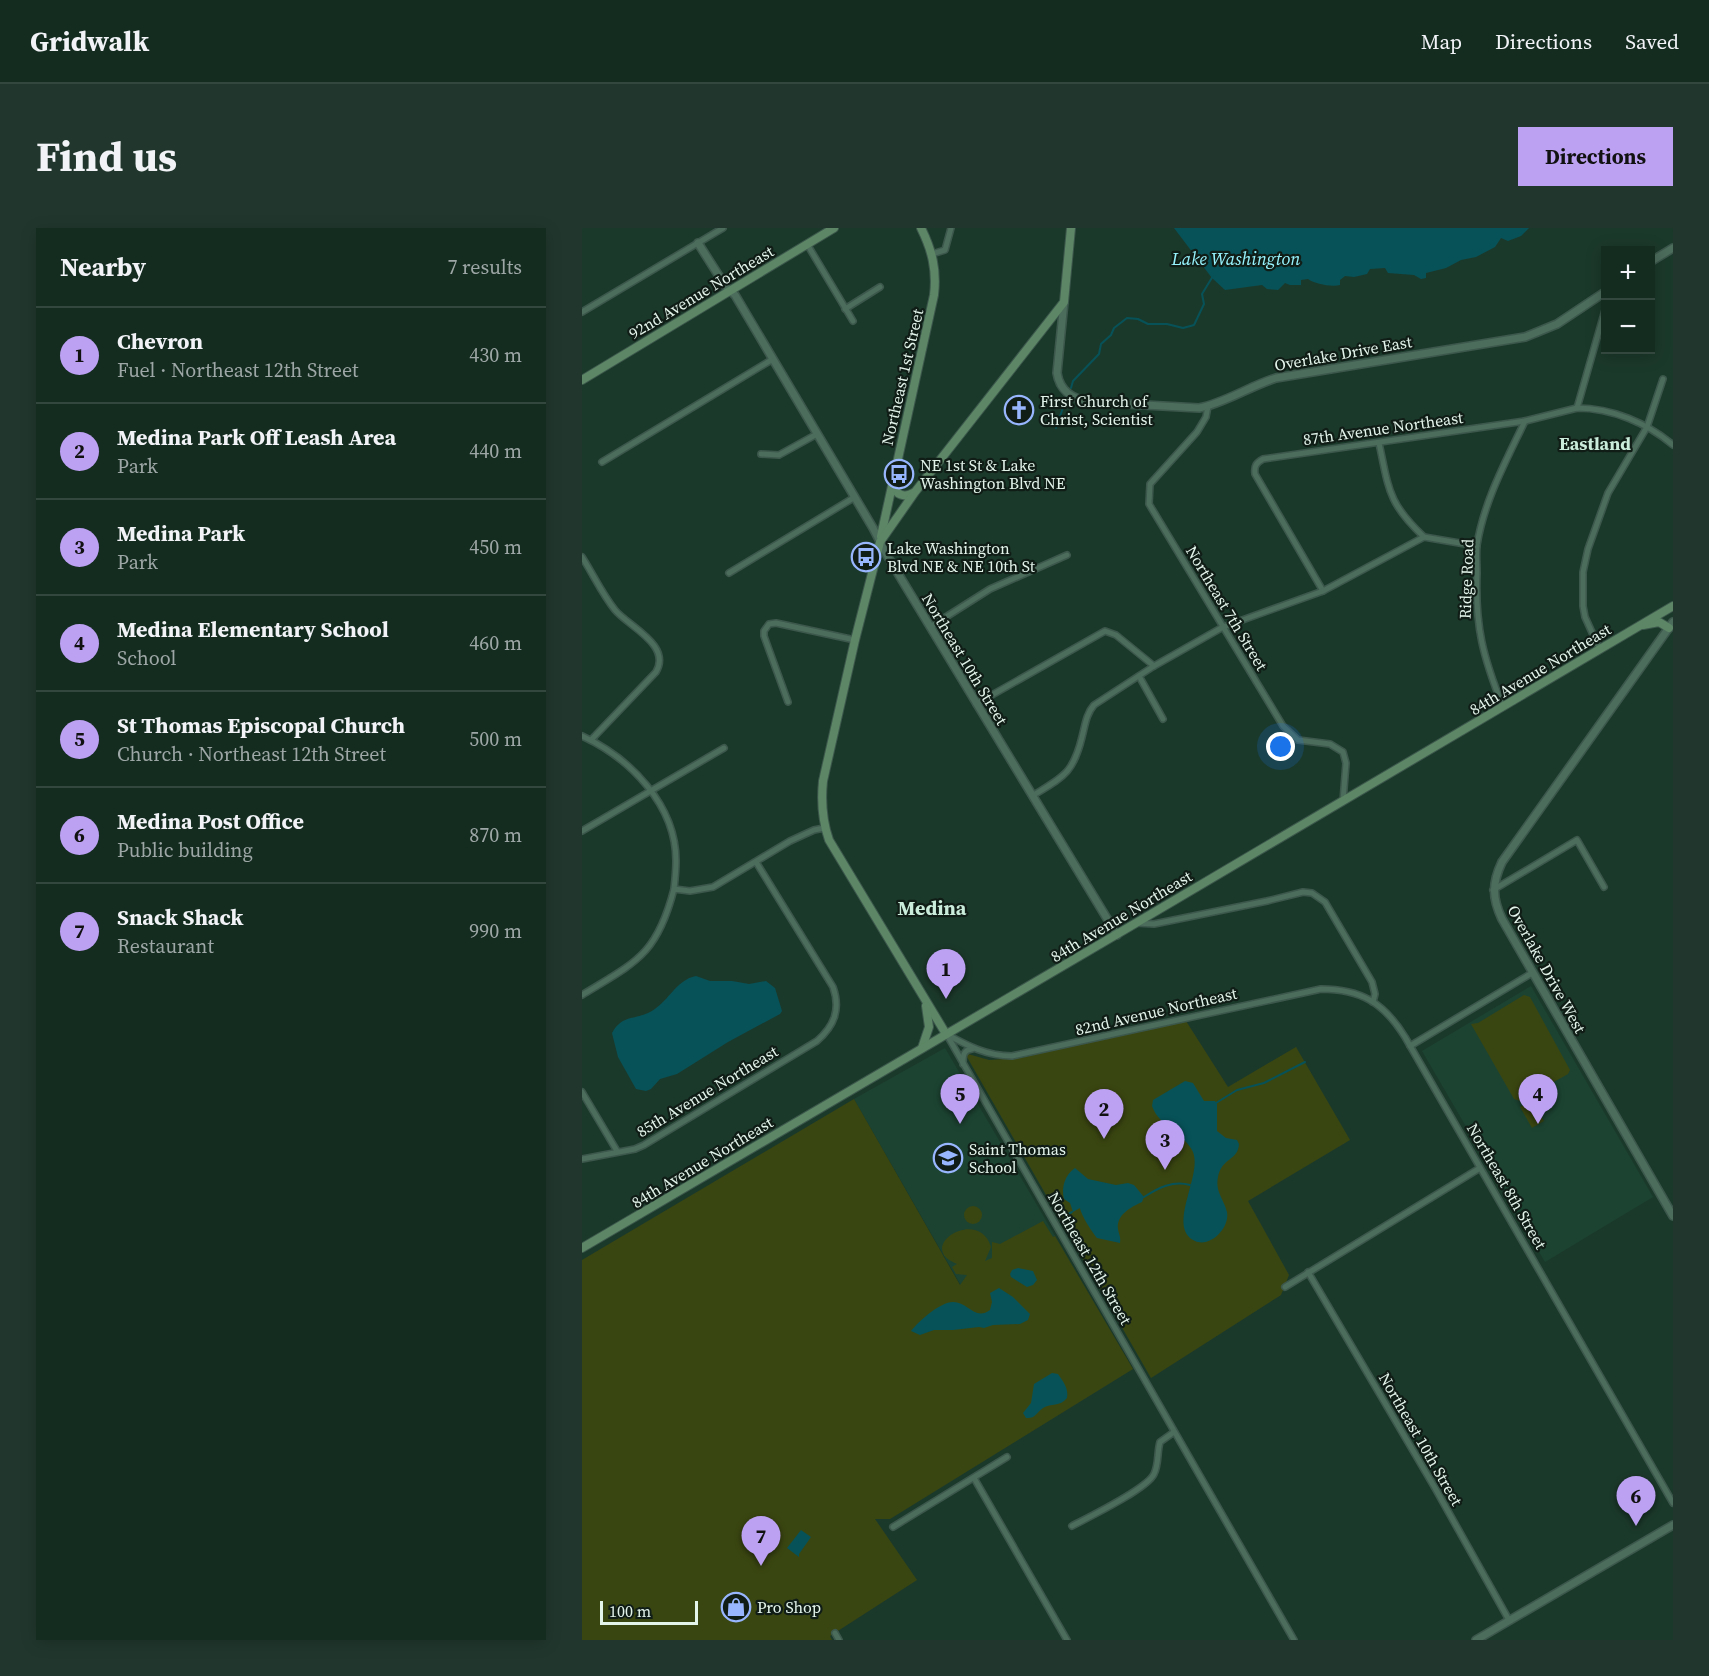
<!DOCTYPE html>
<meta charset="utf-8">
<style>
:root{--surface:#142b20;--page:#21372d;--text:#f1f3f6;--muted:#9da7a5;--line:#33473e;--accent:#bca0f2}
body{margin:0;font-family:"Source Serif 4",serif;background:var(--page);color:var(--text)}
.controls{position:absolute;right:18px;top:18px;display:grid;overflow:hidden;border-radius:0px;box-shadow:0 3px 15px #0003}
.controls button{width:54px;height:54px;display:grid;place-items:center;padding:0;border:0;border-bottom:2px solid var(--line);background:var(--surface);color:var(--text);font:30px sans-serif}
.scale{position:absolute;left:18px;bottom:15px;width:98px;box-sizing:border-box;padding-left:6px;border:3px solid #e3f4eb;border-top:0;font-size:16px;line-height:21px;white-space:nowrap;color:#e3f4eb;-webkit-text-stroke:4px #101d17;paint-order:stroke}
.you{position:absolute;left:699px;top:519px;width:21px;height:21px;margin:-15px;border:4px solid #fff;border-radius:50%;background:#1a73e8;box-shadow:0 0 0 9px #1a73e833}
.badge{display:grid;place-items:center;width:39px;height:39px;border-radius:50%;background:var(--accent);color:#111;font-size:20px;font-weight:700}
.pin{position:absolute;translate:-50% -50px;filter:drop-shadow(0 2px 3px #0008)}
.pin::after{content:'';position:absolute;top:32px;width:21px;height:18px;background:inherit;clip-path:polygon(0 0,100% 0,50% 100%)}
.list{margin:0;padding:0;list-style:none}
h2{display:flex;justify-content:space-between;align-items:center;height:78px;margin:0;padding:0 24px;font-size:26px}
h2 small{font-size:20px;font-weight:400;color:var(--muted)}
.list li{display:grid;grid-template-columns:39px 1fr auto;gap:18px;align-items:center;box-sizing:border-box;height:96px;padding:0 24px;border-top:2px solid var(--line)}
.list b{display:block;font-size:22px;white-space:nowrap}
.list p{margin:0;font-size:20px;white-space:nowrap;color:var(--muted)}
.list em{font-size:20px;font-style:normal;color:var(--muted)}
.map{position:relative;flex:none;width:1091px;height:1412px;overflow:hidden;border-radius:0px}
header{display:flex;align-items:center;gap:36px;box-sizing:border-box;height:84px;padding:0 30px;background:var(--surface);border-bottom:2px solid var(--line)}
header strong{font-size:28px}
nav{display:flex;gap:33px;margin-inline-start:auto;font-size:21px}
.intro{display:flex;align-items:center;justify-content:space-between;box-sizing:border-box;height:144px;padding:0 36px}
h1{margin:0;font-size:42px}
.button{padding:15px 27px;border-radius:0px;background:var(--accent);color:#111;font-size:21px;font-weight:700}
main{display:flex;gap:36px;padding:0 36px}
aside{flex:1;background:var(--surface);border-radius:0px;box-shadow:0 3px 15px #0003}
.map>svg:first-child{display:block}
.built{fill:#1c4332}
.green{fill:#3a4611}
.water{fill:#075258}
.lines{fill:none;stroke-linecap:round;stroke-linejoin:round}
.stream{stroke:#075258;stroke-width:2}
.minor-casing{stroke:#3c574c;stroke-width:8}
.tertiary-casing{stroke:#3c574c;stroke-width:10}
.secondary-casing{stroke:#3c574c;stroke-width:10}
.minor{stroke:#4c6c5c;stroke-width:5}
.tertiary{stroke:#4c6c5c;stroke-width:7}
.secondary{stroke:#5c8665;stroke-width:8}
.labels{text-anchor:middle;stroke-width:4.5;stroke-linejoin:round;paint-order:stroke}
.street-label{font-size:16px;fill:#e3f4eb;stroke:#101d17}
.poi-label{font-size:16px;fill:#e3f4eb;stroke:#101d17;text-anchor:start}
.water-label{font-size:18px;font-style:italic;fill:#97f4fe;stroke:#101d17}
.neighbourhood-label{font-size:18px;font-weight:bold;fill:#c9edda;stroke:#101d17}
.quarter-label{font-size:20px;font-weight:bold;fill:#c9edda;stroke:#101d17}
</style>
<header>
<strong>Gridwalk</strong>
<nav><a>Map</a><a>Directions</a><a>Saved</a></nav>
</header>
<div class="intro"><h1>Find us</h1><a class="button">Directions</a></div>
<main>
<aside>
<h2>Nearby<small>7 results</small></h2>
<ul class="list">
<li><span class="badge">1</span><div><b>Chevron</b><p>Fuel · Northeast 12th Street</p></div><em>430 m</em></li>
<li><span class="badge">2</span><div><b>Medina Park Off Leash Area</b><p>Park</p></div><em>440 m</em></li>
<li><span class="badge">3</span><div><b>Medina Park</b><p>Park</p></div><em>450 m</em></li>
<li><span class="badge">4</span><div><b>Medina Elementary School</b><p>School</p></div><em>460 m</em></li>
<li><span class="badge">5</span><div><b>St Thomas Episcopal Church</b><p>Church · Northeast 12th Street</p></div><em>500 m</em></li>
<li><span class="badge">6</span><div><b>Medina Post Office</b><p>Public building</p></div><em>870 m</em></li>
<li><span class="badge">7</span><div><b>Snack Shack</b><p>Restaurant</p></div><em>990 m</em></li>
</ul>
</aside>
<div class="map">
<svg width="1091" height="1412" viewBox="0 0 1091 1412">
<rect width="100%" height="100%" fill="#1b392b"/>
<g class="built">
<path d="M949 758 1071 969 963 1034 840 823Z"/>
<path d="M363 820 473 1008 381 1061 272 871Z"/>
</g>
<g class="green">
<path d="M942 767 948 769 988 842 986 846 938 873 932 871 889 796 896 795Z"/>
<path d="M604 793 646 859 714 819 768 912 666 973 707 1047 699 1067 569 1150 385 829 386 826 407 832 438 830Z"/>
<path d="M272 871 378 1057 385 1047 374 1046 370 1039 375 1036C331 1019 397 978 409 1019L403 1033 410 1030V1014L418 1016 461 993 471 1009 473 1008 551 1141 308 1291H293L335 1352 248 1408 250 1412H0V1032Z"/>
<path d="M949 873 962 893 950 900 938 879Z"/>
<circle cx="391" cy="987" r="9"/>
</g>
<g class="water">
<path d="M592 0H947L939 8 926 13 919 10 913 19 894 29 879 32 864 40 844 45V50L839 51 832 47 806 45 803 40 788 41 785 46 772 49 763 48 758 52V57C749 59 733 56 726 51L719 52V57H708L703 55 696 62 685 61 680 57 643 62 630 50Z"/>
<path d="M114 748 128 753H150L167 756 184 753 193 760 200 783 198 786 146 814 95 846 78 851 69 861 64 863 54 861 36 829 30 805C40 787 51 792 66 785 86 776 93 752 114 748Z"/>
<path d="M603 853 611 855 622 873H633L635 876V903L644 910 655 912 657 916C656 933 640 929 636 949 633 964 642 971 645 984 648 1000 628 1020 613 1013 583 999 623 945 610 922 600 904 577 898 570 878L571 872Z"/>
<path d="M493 940 506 951 534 957 546 955 552 957 562 969 560 974C549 979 534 987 536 1001 537 1007 539 1009 538 1015L515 1010C510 1004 499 987 498 980L491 984 488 975 482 971C479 959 483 947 493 940Z"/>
<path d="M436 1040 451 1043 455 1052 451 1057 445 1059 429 1049 428 1046 430 1042Z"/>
<path d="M417 1060 431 1069 448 1086 446 1092 438 1096 411 1097 402 1100 397 1099 371 1102H352L338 1107 329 1103C337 1093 358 1074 371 1074 386 1074 393 1093 408 1082L410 1074 408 1065Z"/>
<path d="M470 1145 476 1146C481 1153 487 1161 485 1170 478 1179 469 1175 461 1180 454 1185 453 1191 444 1190L441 1185 449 1175 452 1156Z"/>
<path d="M219 1302 229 1309 217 1326V1329L205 1320Z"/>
</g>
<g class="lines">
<g class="stream">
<path d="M489 160 491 153 517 126 519 116 529 107 532 100 545 90 556 91 566 96H585L601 100 612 97 622 76 620 66 631 48"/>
<path d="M474 200 484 171"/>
<path d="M634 875 655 862 682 855 723 834"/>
<path d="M562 969C576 960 591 952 608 957"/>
<path d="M484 987 490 984"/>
</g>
<g class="minor-casing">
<g id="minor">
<path d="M225 16 271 93"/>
<path d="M350 26 363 22 369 0"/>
<path d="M263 81 298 59"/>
<path d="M0 84 141 0"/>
<path d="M626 178 624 189 615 204 568 256 567 276 701 498 716 512 748 516 761 524 764 535 761 573"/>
<path d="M995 180 1023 82V76"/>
<path d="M797 215C807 262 806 275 842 309"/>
<path d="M179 226 197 227 235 206"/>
<path d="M20 234 191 131"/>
<path d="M0 329C11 346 20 366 33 382 46 398 90 417 74 444L9 512"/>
<path d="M147 345 273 269"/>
<path d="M741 363 673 246C672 238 674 235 681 231L943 193 995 180C1030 180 1065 195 1091 217"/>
<path d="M348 399 408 361 485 327"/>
<path d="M1018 422 1003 389 1001 378V344L1006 321 1026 265 1065 199 1081 151"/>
<path d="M557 448 581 491"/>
<path d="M206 474 182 408V403L187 396 194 395 273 412"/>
<path d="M394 476 523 403 534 407 572 438"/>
<path d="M921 479C901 429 893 399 895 345 895 336 894 326 895 317 902 273 924 233 943 193"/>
<path d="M0 508C48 530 94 577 94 633 94 643 93 652 92 661"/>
<path d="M450 568C481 549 491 546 500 509 503 498 504 486 512 477L572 438 641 399 741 363 842 309 895 318"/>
<path d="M0 603 142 520"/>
<path d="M911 662 995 612 1022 659"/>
<path d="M554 695 572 696 685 673 721 664 730 665 743 674 790 754 793 766 791 774"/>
<path d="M0 767C54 734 75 727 92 661L108 663 131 659 208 613 232 602 242 600"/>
<path d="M364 806C386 818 405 828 430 828L739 761C779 761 802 775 823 809L1091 1275"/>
<path d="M365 807 712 1412"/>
<path d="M828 818 950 745"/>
<path d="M381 836C381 828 381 822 390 821"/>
<path d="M0 864 35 923"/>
<path d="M0 931 53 921 62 917 235 813C252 798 259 782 251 759L174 634"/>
<path d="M726 1044 853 1260 927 1392"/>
<path d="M703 1059 898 940"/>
<path d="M392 1250 485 1412"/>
<path d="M490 1298C507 1289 565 1261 572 1246 577 1236 575 1224 578 1214L592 1204"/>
<path d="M311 1299 425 1229"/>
<path d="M253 1405 257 1412"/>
</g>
</g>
<g class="tertiary-casing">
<g id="tertiary">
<path d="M116 15 144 59 153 67 291 300 306 329 535 707"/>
<path d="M1068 34 1091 20"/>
<path d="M482 74 475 145C478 164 491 171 508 174L617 180C643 175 668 158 694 150L943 109 975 96 1023 64"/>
<path d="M1091 394 920 634C910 655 910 670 920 691L1091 988"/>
<path d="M894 1412 1091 1297"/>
</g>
</g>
<g class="secondary-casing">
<g id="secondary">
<path d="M0 152 252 0"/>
<path d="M311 257C314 267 322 270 331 265"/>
<path d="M299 308 352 67C355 42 350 22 339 0"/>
<path d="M1061 397 1077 394 1087 400"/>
<path d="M364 806 247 612C240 592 239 573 241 553L273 412 298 314 333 264 482 74 489 0"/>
<path d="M340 820 347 799 344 778"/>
<path d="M0 1020 554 695 1091 378"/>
</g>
</g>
<use href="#minor" class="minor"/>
<use href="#tertiary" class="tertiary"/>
<use href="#secondary" class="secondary"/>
</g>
<defs>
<g id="church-ring" transform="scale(1.5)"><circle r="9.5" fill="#101d17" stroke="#98b6fd" stroke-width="1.5"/><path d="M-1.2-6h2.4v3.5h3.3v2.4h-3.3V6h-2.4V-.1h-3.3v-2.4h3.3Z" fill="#98b6fd"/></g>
<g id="bus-ring" transform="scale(1.5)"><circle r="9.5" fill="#101d17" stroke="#98b6fd" stroke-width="1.5"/><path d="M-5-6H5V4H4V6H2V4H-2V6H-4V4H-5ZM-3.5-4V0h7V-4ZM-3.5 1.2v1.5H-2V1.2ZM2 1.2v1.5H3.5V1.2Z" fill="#98b6fd"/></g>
<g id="school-ring" transform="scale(1.5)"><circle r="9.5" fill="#101d17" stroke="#98b6fd" stroke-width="1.5"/><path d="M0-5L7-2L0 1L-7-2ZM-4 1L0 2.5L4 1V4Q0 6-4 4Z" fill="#98b6fd"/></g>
<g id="shop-ring" transform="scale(1.5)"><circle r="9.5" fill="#101d17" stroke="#98b6fd" stroke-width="1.5"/><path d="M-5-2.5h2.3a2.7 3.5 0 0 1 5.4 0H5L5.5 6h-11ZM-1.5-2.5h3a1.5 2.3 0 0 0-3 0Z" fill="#98b6fd"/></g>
</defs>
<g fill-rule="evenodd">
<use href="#church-ring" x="437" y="182"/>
<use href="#bus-ring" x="317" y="246"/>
<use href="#bus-ring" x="284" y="329"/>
<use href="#school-ring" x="366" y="930"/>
<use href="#shop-ring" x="154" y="1379"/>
</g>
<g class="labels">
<g class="street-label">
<text transform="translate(119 64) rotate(-31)" y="6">92nd Avenue Northeast</text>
<text transform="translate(761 125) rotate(-10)" y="6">Overlake Drive East</text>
<text transform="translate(320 149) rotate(-77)" y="6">Northeast 1st Street</text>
<text transform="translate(801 200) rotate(-8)" y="6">87th Avenue Northeast</text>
<text transform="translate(884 351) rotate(-88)" y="6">Ridge Road</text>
<text transform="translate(645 380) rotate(59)" y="6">Northeast 7th Street</text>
<text transform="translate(383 431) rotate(59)" y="6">Northeast 10th Street</text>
<text transform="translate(958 441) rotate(-31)" y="6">84th Avenue Northeast</text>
<text transform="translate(539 688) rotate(-31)" y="6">84th Avenue Northeast</text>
<text transform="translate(965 741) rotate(61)" y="6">Overlake Drive West</text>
<text transform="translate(574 783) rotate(-13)" y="6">82nd Avenue Northeast</text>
<text transform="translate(125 863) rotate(-31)" y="6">85th Avenue Northeast</text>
<text transform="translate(120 934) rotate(-31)" y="6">84th Avenue Northeast</text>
<text transform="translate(925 958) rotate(60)" y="6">Northeast 8th Street</text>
<text transform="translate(508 1030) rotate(60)" y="6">Northeast 12th Street</text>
<text transform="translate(839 1211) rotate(60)" y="6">Northeast 10th Street</text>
</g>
<g class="poi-label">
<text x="458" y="179">First Church of<tspan x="458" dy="18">Christ, Scientist</tspan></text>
<text x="338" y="243">NE 1st St &amp; Lake<tspan x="338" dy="18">Washington Blvd NE</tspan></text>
<text x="305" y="326">Lake Washington<tspan x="305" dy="18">Blvd NE &amp; NE 10th St</tspan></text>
<text x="387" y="927">Saint Thomas<tspan x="387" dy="18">School</tspan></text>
<text x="175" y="1385">Pro Shop</text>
</g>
<g class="water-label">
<text x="654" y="37">Lake Washington</text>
</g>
<g class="neighbourhood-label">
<text x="1013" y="222">Eastland</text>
</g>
<g class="quarter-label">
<text x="350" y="687">Medina</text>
</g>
</g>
</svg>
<div class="controls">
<button>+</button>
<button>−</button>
</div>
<div class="scale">100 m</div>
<div class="you"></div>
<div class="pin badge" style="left:364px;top:771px">1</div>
<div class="pin badge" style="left:522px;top:911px">2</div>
<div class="pin badge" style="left:583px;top:942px">3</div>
<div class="pin badge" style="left:956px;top:896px">4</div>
<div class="pin badge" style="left:378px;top:896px">5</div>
<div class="pin badge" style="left:1054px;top:1298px">6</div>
<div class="pin badge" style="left:179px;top:1338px">7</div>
</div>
</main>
